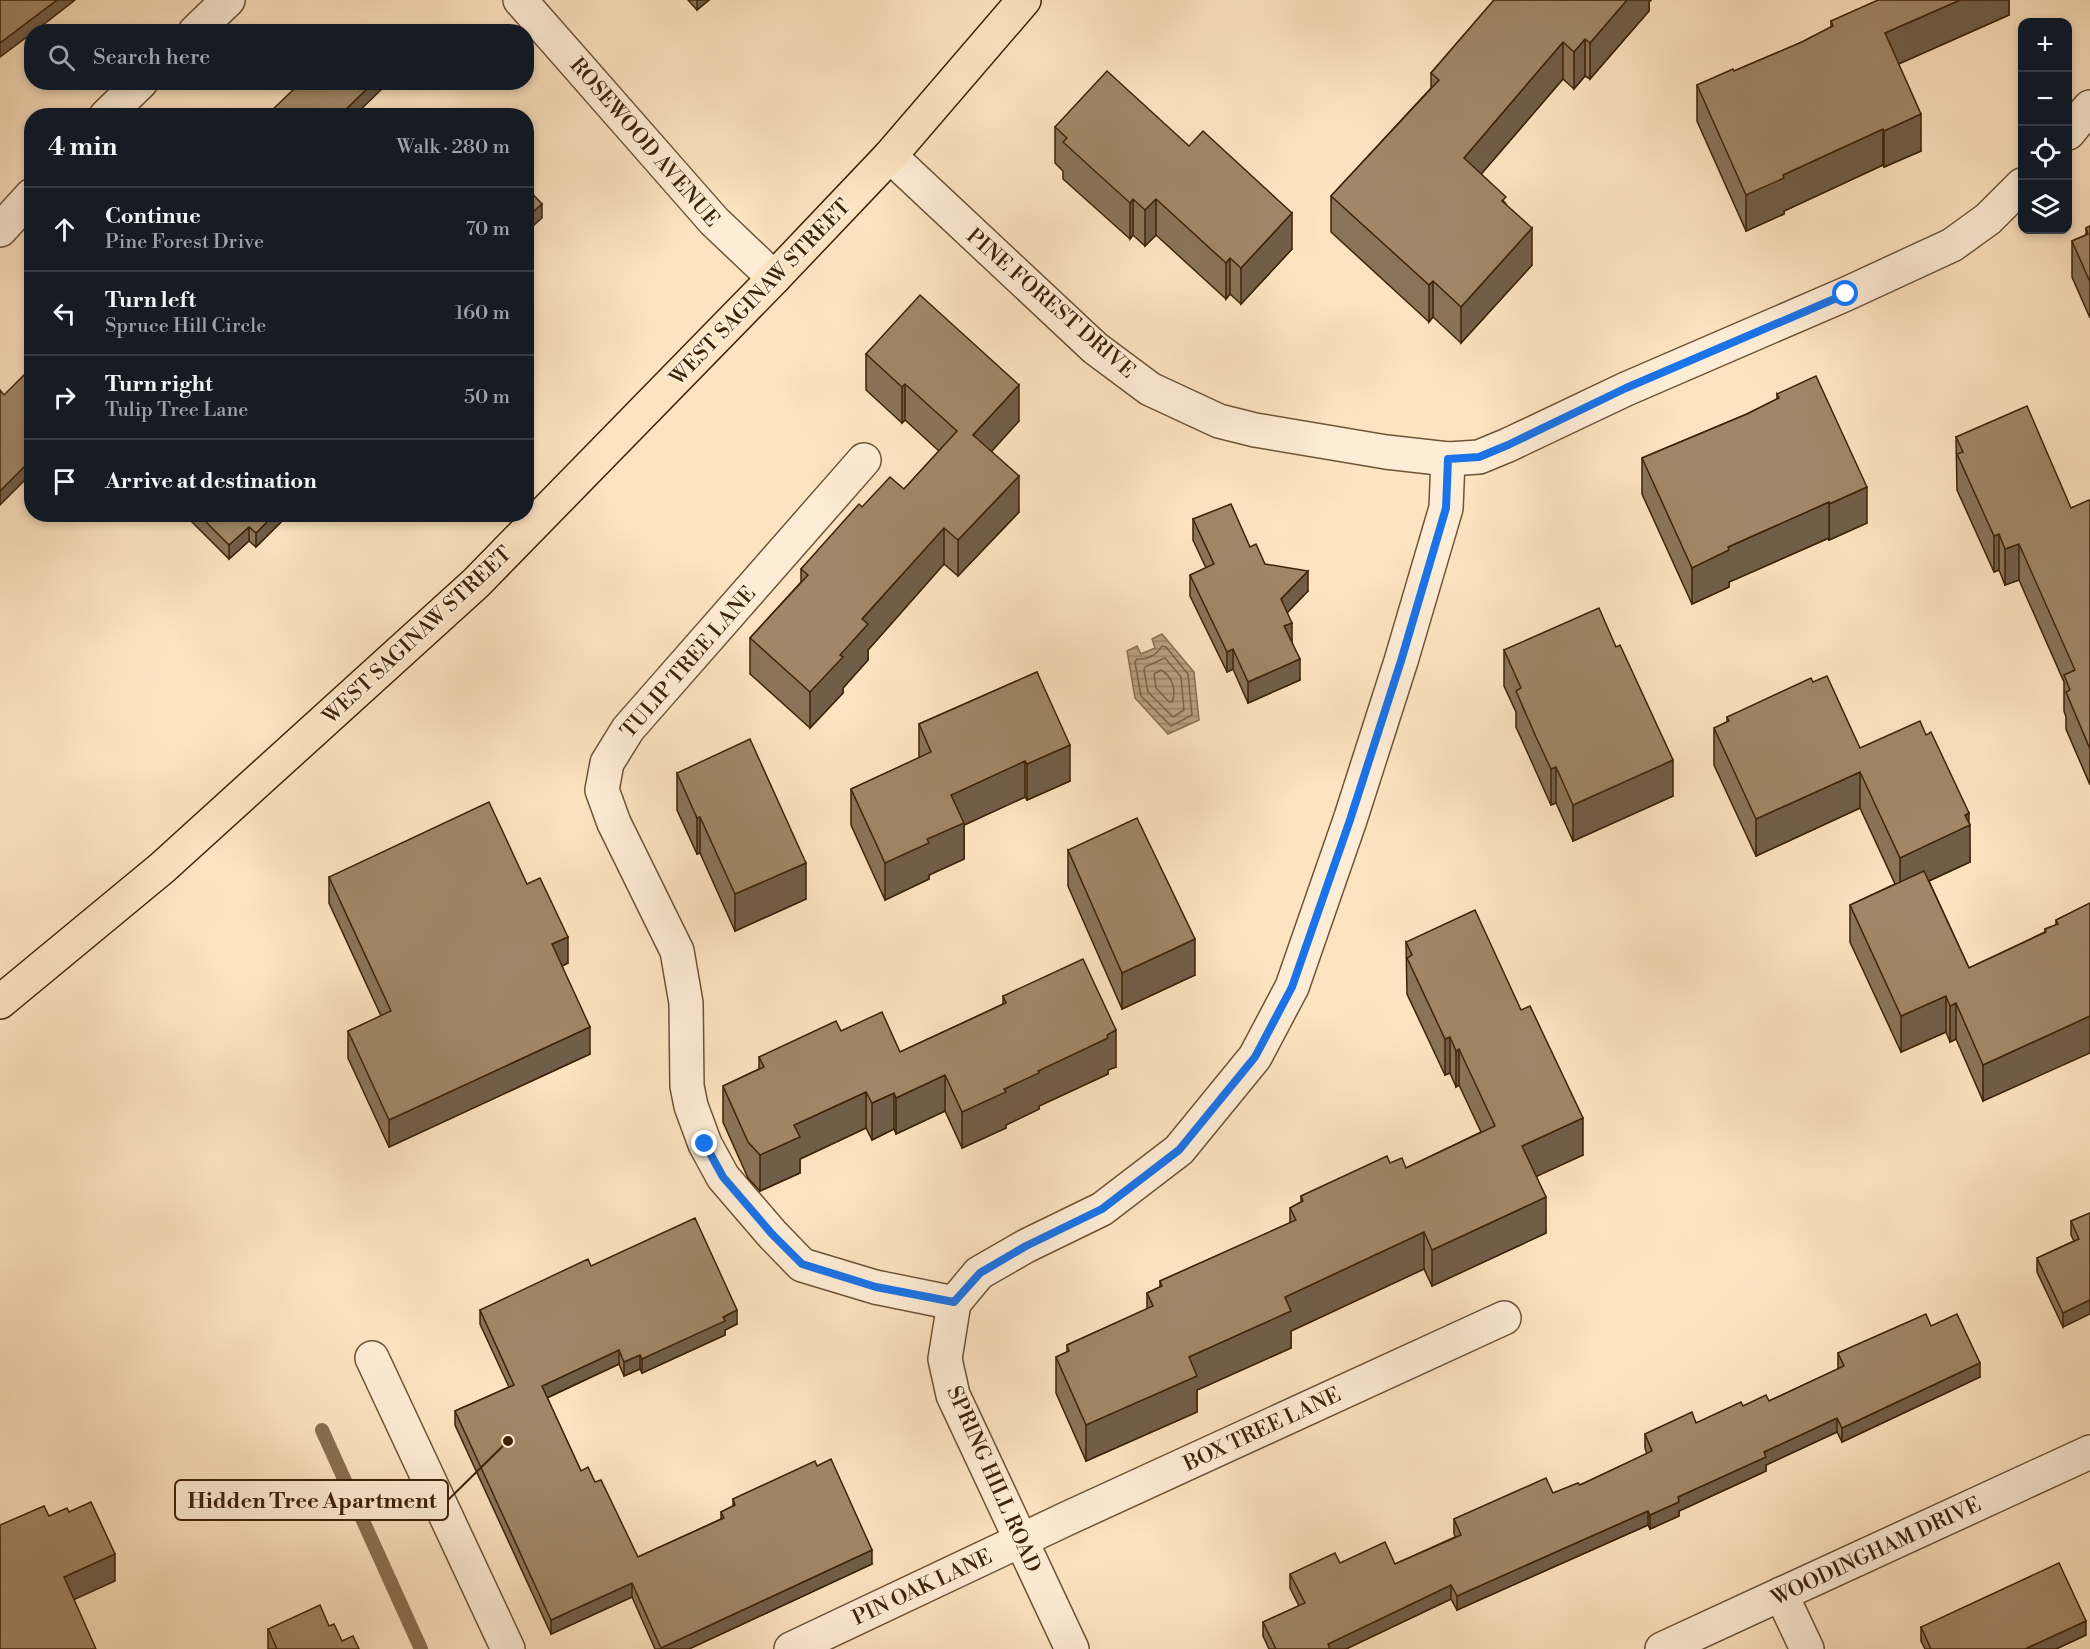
<!DOCTYPE html>
<meta charset="utf-8">
<style>
:root{--surface:#171b24;--page:#20242c;--text:#f1f3f6;--muted:#9ea1a6;--line:#363941}
body{margin:0;font-family:"Libre Bodoni",serif;background:var(--page);color:var(--text)}
.controls{position:absolute;right:18px;top:18px;display:grid;overflow:hidden;border-radius:12px;box-shadow:0 3px 9px #0003}
.controls button{width:54px;height:54px;display:grid;place-items:center;padding:0;border:0;border-bottom:2px solid var(--line);background:var(--surface);color:var(--text);font:30px sans-serif}
.stop{position:absolute;width:18px;height:18px;margin:-14px;border:4px solid #1a73e8;border-radius:50%;background:#fff}
.stop.end{background:#1a73e8;border-color:#fff;box-shadow:0 2px 6px #0008}
.list{margin:0;padding:0;list-style:none}
h2{display:flex;justify-content:space-between;align-items:center;height:78px;margin:0;padding:0 24px;font-size:26px}
h2 small{font-size:20px;font-weight:400;color:var(--muted)}
.list li{display:grid;grid-template-columns:39px 1fr auto;gap:18px;align-items:center;box-sizing:border-box;height:84px;padding:0 24px;border-top:2px solid var(--line)}
.list b{display:block;font-size:22px;white-space:nowrap}
.list p{margin:0;font-size:20px;white-space:nowrap;color:var(--muted)}
.list em{font-size:20px;font-style:normal;color:var(--muted)}
.icon{flex:none;width:33px;height:33px;fill:none;stroke:currentColor;stroke-width:2;stroke-linecap:round;stroke-linejoin:round}
.map{position:relative;flex:none;width:2090px;height:1649px;overflow:hidden}
.search{position:absolute;background:var(--surface);box-shadow:0 3px 9px #0003;left:24px;top:24px;width:510px;height:66px;display:flex;align-items:center;gap:15px;box-sizing:border-box;padding:0 21px;border-radius:24px;color:var(--muted);font-size:22px}
.panel{position:absolute;background:var(--surface);box-shadow:0 3px 9px #0003;left:24px;top:108px;width:510px;height:414px;border-radius:24px}
.map>svg:first-child{display:block}
.water{fill:url(#water-rules);stroke:#8a6f50;stroke-width:1.5}
.lines{fill:none;stroke-linecap:round;stroke-linejoin:round}
.shore{stroke:#7d6244;stroke-width:1.5}
.stream{stroke:#8a6f50;stroke-width:14}
.street-casing{stroke:#6e5335;stroke-width:36}
.primary-casing{stroke:#3e2307;stroke-width:36}
.street{stroke:#feedd6;stroke-width:33}
.primary{stroke:#fde3c0;stroke-width:33}
.wall{fill:#8a7459;stroke:#3e2307;stroke-width:1.5}
.shaded-wall{fill:#715e48;stroke:#3e2307;stroke-width:1.5}
.building{fill:#a18767;stroke:#3e2307;stroke-width:1.5}
.route{stroke:#1a73e8;stroke-width:8}
.labels{text-anchor:middle;stroke-width:5;stroke-linejoin:round;paint-order:stroke}
.street-label{font-size:21px;fill:#3e2307;stroke:#feedd6}
.leader{fill:none;stroke:#3e2307;stroke-width:2}
.callout-dot{fill:#3e2307;stroke:#feedd6;stroke-width:2}
.callout{fill:#feedd6;stroke:#3e2307;stroke-width:2}
.callout-label{font-size:22px;text-anchor:middle;font-weight:bold;fill:#3e2307}
</style>
<div class="map">
<svg width="2090" height="1649" viewBox="0 0 2090 1649">
<defs>
<pattern id="water-rules" width="6" height="5" patternUnits="userSpaceOnUse" patternTransform="scale(1.5)"><rect width="6" height="5" fill="#bca281"/><path d="M0 2.5h6" fill="none" stroke="#9a8468"/></pattern>
</defs>
<rect width="100%" height="100%" fill="#fde3c0"/>
<filter id="stains"><feTurbulence type="fractalNoise" baseFrequency=".00333" numOctaves="4"/><feColorMatrix values="0 0 0 0 .2 0 0 0 0 .09 0 0 0 0 .02 0 0 0 .5 -.17"/></filter>
<radialGradient id="worn" r=".72"><stop offset=".6" stop-color="#630" stop-opacity="0"/><stop offset="1" stop-color="#630" stop-opacity=".3"/></radialGradient>
<path class="water" d="M1162 634 1194 672 1199 720 1168 734 1135 698 1127 651 1137 646 1141 654 1155 648 1152 639Z"/>
<g class="lines">
<g class="shore">
<path d="M1162 646 1166 647 1188 674 1192 715 1171 726 1141 696 1135 662 1137 659C1147 660 1157 655 1162 646Z"/>
<path d="M1165 658 1181 677 1184 710 1173 717 1148 692 1144 670 1145 667Z"/>
<path d="M1161 670C1172 676 1177 690 1172 702H1169L1156 688 1154 674Z"/>
</g>
<path class="stream" d="M322 1430 421 1649"/>
<g class="street-casing">
<g id="street">
<path d="M520 0 714 221 774 278"/>
<path d="M195 32 228 0"/>
<path d="M106 116 141 82"/>
<path d="M2068 133 2090 107"/>
<path d="M890 156 1095 348 1150 389 1219 421 1255 430 1386 452 1448 459 1479 457 1508 445 1626 389 1846 294 1952 245 1988 219 2022 185"/>
<path d="M0 230 32 195"/>
<path d="M864 460 628 729 607 763 602 790 614 823 677 951 686 1003 687 1086 691 1106 705 1144 723 1177 772 1234 802 1265 875 1287 954 1303"/>
<path d="M954 1303 979 1273 1026 1246 1102 1209 1179 1150 1255 1057 1292 987 1350 820 1401 661 1446 508 1448 459"/>
<path d="M954 1303 945 1359 953 1395 1072 1649"/>
<path d="M372 1358 508 1649"/>
<path d="M1781 1594 1807 1649"/>
<path d="M791 1649 1066 1519 1504 1318"/>
<path d="M1662 1649 2090 1452"/>
</g>
</g>
<g class="primary-casing">
<path id="primary" d="M0 1002 162 868 476 583 774 278 890 156 1024 0"/>
</g>
<use href="#street" class="street"/>
<use href="#primary" class="primary"/>
</g>
<g class="wall">
<path d="M688 0H709L697 10Z"/>
<path d="M1494 0H1651L1649 2V11L1590 79 1585 76 1574 89 1563 79 1481 174 1506 204 1532 265 1461 343 1433 317 1429 322 1331 232V196L1431 88V73Z"/>
<path d="M2009 0V15L1898 64 1921 151 1884 167 1883 165 1784 211V214L1746 231 1697 121V85L1734 71 1802 42 1831 27V21Z"/>
<path d="M1055 127 1292 249 1241 304 1230 294 1226 299 1156 235 1145 246 1133 235 1130 239 1063 179V171L1055 163Z"/>
<path d="M2090 226V318L2072 277V241L2086 235V228Z"/>
<path d="M866 354 1019 421 991 451 1019 512 958 576 944 564 868 650V660L843 688V693L810 728 750 674V638L801 582V569L862 507 904 489 939 451 905 420 902 423 866 390Z"/>
<path d="M1777 394 1867 523 1829 540V538L1729 582V587L1692 604 1642 494V458L1747 414 1777 399Z"/>
<path d="M1956 437 2071 508 2090 502V785L2066 729V717L2064 711V682L2019 580 2005 585 1999 570 1994 572 1957 490Z"/>
<path d="M184 514H289L256 547 249 541 229 559Z"/>
<path d="M1193 519 1250 547 1265 564 1308 591 1287 613 1292 642 1300 680 1248 703 1233 669 1227 672 1190 596V575L1206 568 1193 540Z"/>
<path d="M1504 650 1673 796 1573 841 1556 803 1551 805 1516 727V712L1504 686Z"/>
<path d="M1037 672 1070 781 1027 800 1025 797 964 825V859L929 875V879L885 900 851 825V789L919 758V724Z"/>
<path d="M1813 682 1860 748 1969 823 1970 862 1929 881 1969 968 2045 932V929L2056 925V920L2090 903 1983 1101 1956 1039 1950 1042 1946 1032 1901 1052 1850 942V905L1895 884 1860 808 1756 856 1714 765V728L1727 722V717Z"/>
<path d="M677 773 806 899 735 931 700 853 697 854 677 810Z"/>
<path d="M1068 850 1195 975 1122 1009 1068 886Z"/>
<path d="M329 877 527 884 568 963 562 966 590 1054 389 1147 348 1058V1031L381 1016 329 903Z"/>
<path d="M1406 942 1583 1155 1536 1176 1546 1233 1432 1286 1424 1269 1291 1331V1348L1197 1390V1412L1086 1461 1056 1393V1357L1067 1352V1345L1147 1309V1293L1160 1287V1281L1290 1223V1208L1301 1202V1196L1390 1163 1406 1168 1481 1132 1459 1085 1456 1087 1450 1073 1445 1075 1407 994Z"/>
<path d="M1003 996 1116 1067 1108 1070V1074L1039 1106V1109L1006 1125V1128L962 1148 945 1111 896 1134 894 1129 872 1140 866 1128 800 1159V1173L760 1191 748 1178 723 1122V1086L759 1069V1057L841 1031 900 1052 1003 1004Z"/>
<path d="M2090 1213 2063 1327 2037 1272V1258L2074 1241 2071 1235V1221Z"/>
<path d="M591 1266 737 1324 725 1330V1335L642 1373 640 1369 624 1376 619 1364 547 1398 581 1471 595 1482 638 1557 721 1519V1512L733 1506V1499L872 1564 689 1649H655L632 1597 551 1634 455 1425V1411L509 1387 480 1324V1310Z"/>
<path d="M1931 1326 1980 1377 1842 1442 1837 1432 1766 1465V1471L1679 1511V1516L1650 1529 1648 1525 1457 1610 1451 1599 1346 1649H1269L1263 1636V1622L1299 1606 1290 1588V1574L1340 1563 1395 1564 1455 1537 1454 1533V1519L1553 1493 1580 1485 1647 1454 1645 1448V1434L1696 1423 1743 1406 1769 1401 1838 1369V1353Z"/>
<path d="M329 1626 342 1641 359 1649H268V1629Z"/>
<path d="M1921 1627 2086 1635 2056 1649H1925L1921 1641Z"/>
</g>
<g class="shaded-wall">
<path d="M57 0H75L34 32H32V33L0 57V43Z"/>
<path d="M697 0H709L697 10Z"/>
<path d="M1627 0H1651L1649 2V11L1590 79V43Z"/>
<path d="M1960 0H2009V15L1885 70V33Z"/>
<path d="M1585 39V76L1574 89V52Z"/>
<path d="M1563 42V79L1464 194V158Z"/>
<path d="M374 82H389L354 116H339Z"/>
<path d="M1921 114V151L1884 167V131Z"/>
<path d="M1883 129V165L1784 211V214L1746 231V195L1783 175Z"/>
<path d="M1133 199V235L1130 239V203Z"/>
<path d="M1156 199V235L1145 246V210Z"/>
<path d="M542 204V218L526 232V218Z"/>
<path d="M1292 213V249L1241 304V268Z"/>
<path d="M1532 228V265L1461 343V307Z"/>
<path d="M1230 258V294L1226 299V263Z"/>
<path d="M1433 281V317L1429 322V285Z"/>
<path d="M905 384V420L902 423V387Z"/>
<path d="M1019 385V421L973 472V435Z"/>
<path d="M32 459V473L0 505V491Z"/>
<path d="M1019 476V512L958 576V540Z"/>
<path d="M1867 487V523L1829 540V504Z"/>
<path d="M1829 502V538L1729 582V587L1692 604V568L1728 547Z"/>
<path d="M275 514H289L256 547V533Z"/>
<path d="M249 527V541L229 559V545Z"/>
<path d="M944 528V564L868 650V660L843 688V693L810 728V692L862 619Z"/>
<path d="M1999 534V570L1994 572V536Z"/>
<path d="M2019 544V580L2005 585V549Z"/>
<path d="M1308 571V591L1281 619V599Z"/>
<path d="M1292 623V643L1284 626Z"/>
<path d="M1233 649V669L1227 672V652Z"/>
<path d="M1300 659V680L1248 703V682Z"/>
<path d="M1070 745V781L1027 800V764Z"/>
<path d="M1673 760V796L1573 841V805Z"/>
<path d="M1025 761V797L964 825V859L929 875V879L885 900V863L927 839 951 795Z"/>
<path d="M1556 767V803L1551 805V769Z"/>
<path d="M1860 772V808L1756 856V819Z"/>
<path d="M1969 813V826L1970 825V862L1900 894V858Z"/>
<path d="M700 817V853L697 854V818Z"/>
<path d="M806 863V899L735 931V894Z"/>
<path d="M568 937V963L552 971V944Z"/>
<path d="M1195 939V975L1122 1009V973Z"/>
<path d="M1946 996V1032L1901 1052V1016Z"/>
<path d="M1956 1003V1039L1950 1042V1006Z"/>
<path d="M2090 1016V1053L1983 1101V1065Z"/>
<path d="M590 1027V1054L389 1147V1120Z"/>
<path d="M1116 1030V1067L1108 1070V1074L1039 1106V1109L1006 1125V1128L962 1148V1112Z"/>
<path d="M1450 1037V1073L1445 1075V1039Z"/>
<path d="M1459 1049V1085L1456 1087V1051Z"/>
<path d="M945 1075V1111L896 1134V1098Z"/>
<path d="M866 1092V1128L800 1159V1173L760 1191V1155L794 1125Z"/>
<path d="M894 1093V1129L872 1140V1103Z"/>
<path d="M1583 1118V1155L1522 1183V1146Z"/>
<path d="M1546 1197V1233L1432 1286V1250Z"/>
<path d="M1424 1232V1269L1291 1331V1348L1197 1390V1412L1086 1461V1425L1189 1357 1285 1297Z"/>
<path d="M2090 1300V1314L2063 1327V1313Z"/>
<path d="M737 1310V1324L725 1330V1335L642 1373V1359Z"/>
<path d="M619 1350V1364L542 1400V1386Z"/>
<path d="M640 1355V1369L624 1376V1362Z"/>
<path d="M1980 1363V1377L1842 1442V1428Z"/>
<path d="M1837 1418V1432L1766 1465V1471L1679 1511V1516L1650 1529V1515L1678 1497 1764 1452Z"/>
<path d="M1648 1511V1525L1457 1610V1596Z"/>
<path d="M872 1550V1564L689 1649H661V1648Z"/>
<path d="M115 1554V1581L64 1604V1577Z"/>
<path d="M632 1583V1597L551 1634V1620Z"/>
<path d="M1451 1585V1599L1346 1649H1328V1644Z"/>
<path d="M2086 1621V1635L2056 1649H2025Z"/>
</g>
<g class="building">
<path d="M0 0H57L0 43Z"/>
<path d="M1494 0H1627L1590 43 1585 39 1574 52 1563 42 1464 158 1506 197 1502 201 1532 228 1461 307 1433 281 1429 285 1331 196 1439 80 1431 73Z"/>
<path d="M1878 0H1960L1885 33 1921 114 1884 131 1883 129 1783 175 1784 178 1746 195 1697 85 1733 69 1734 71 1802 42 1833 26 1831 21Z"/>
<path d="M379 27 384 32H374Z"/>
<path d="M1107 71 1189 146 1203 131 1292 213 1241 268 1230 258 1226 263 1156 199 1145 210 1133 199 1130 203 1063 142 1067 138 1055 127Z"/>
<path d="M297 82H374L339 116H275L271 111 295 88 293 86Z"/>
<path d="M526 187 542 204 526 218Z"/>
<path d="M2090 226V282L2072 241 2088 234 2086 228Z"/>
<path d="M920 295 1019 385 973 435 1019 476 958 540 944 528 862 619 868 624 840 655 843 657 810 692 750 638 808 575 801 569 859 504 862 507 890 477 904 489 957 431 905 384 902 387 866 354Z"/>
<path d="M32 367V459L0 491V390L4 395Z"/>
<path d="M1816 376 1867 487 1829 504V502L1728 547 1729 550 1692 568 1642 458 1747 414 1779 398 1777 394Z"/>
<path d="M2027 406 2071 508 2089 500 2090 502V749L2066 692 2070 690 2064 675 2075 670 2019 544 2005 549 1999 534 1994 536 1957 454 1963 452 1956 437Z"/>
<path d="M1231 504 1250 547 1256 544 1265 564 1308 571 1281 599 1292 623 1284 626 1300 659 1248 682 1233 649 1227 652 1190 575 1214 564 1193 519Z"/>
<path d="M198 514H275L256 533 249 527 229 545Z"/>
<path d="M1599 608 1616 647 1620 645 1673 760 1573 805 1556 767 1551 769 1536 737 1516 691 1521 688 1504 650Z"/>
<path d="M1037 672 1070 745 1027 764 1025 761 951 795 964 823 927 839 929 843 885 863 851 789 931 752 919 724Z"/>
<path d="M1827 676 1860 748 1920 721 1926 735 1931 732 1969 813 1965 815 1970 825 1900 858 1860 772 1756 819 1714 728 1729 721 1727 717 1811 678 1813 682Z"/>
<path d="M750 739 806 863 735 894 700 817 697 818 677 773Z"/>
<path d="M489 802 527 884 540 878 568 937 552 944 590 1027 389 1120 348 1031 391 1011 329 877Z"/>
<path d="M1137 818 1195 939 1122 973 1068 850Z"/>
<path d="M1924 871 1969 968 2046 932 2045 929 2058 924 2056 920 2090 903V1016L1983 1065 1956 1003 1950 1006 1946 996 1901 1016 1850 905Z"/>
<path d="M1475 910 1521 1010 1530 1006 1583 1118 1522 1146 1546 1197 1432 1250 1424 1232 1285 1297 1291 1311 1189 1357 1197 1376 1086 1425 1056 1357 1069 1351 1067 1345 1153 1306 1147 1293 1162 1286 1160 1281 1296 1220 1290 1208 1303 1201 1301 1196 1387 1156 1390 1163 1402 1158 1406 1168 1495 1126 1459 1049 1456 1051 1450 1037 1445 1039 1407 958 1412 955 1406 942Z"/>
<path d="M1083 959 1116 1030 1107 1035 1108 1038 1038 1071 1039 1073 1004 1089 1006 1092 962 1112 945 1075 896 1098 894 1093 872 1103 866 1092 794 1125 800 1137 760 1155 748 1142 723 1086 764 1067 759 1057 836 1021 841 1031 882 1012 900 1052 1006 1003 1003 996Z"/>
<path d="M2090 1213V1300L2063 1313 2037 1258 2079 1239 2071 1221Z"/>
<path d="M695 1218 737 1310 723 1317 725 1321 642 1359 640 1355 624 1362 619 1350 542 1386 581 1471 588 1467 595 1482 601 1480 638 1557 724 1518 721 1512 735 1505 733 1499 815 1461 817 1466 831 1459 872 1550 661 1648 632 1583 551 1620 455 1411 514 1385 480 1310 588 1259 591 1266Z"/>
<path d="M1926 1314 1931 1326 1957 1314 1980 1363 1842 1428 1837 1418 1764 1452 1766 1457 1678 1497 1679 1502 1650 1515 1648 1511 1457 1596 1451 1585 1328 1644 1330 1649H1276L1263 1622 1305 1603 1290 1574 1335 1553 1340 1563 1385 1542 1395 1564 1461 1535 1454 1519 1546 1478 1553 1493 1578 1483 1580 1485 1652 1451 1645 1434 1692 1412 1696 1423 1741 1402 1743 1406 1766 1395 1769 1401 1844 1366 1838 1353Z"/>
<path d="M91 1502 115 1554 64 1577 96 1649H0V1525L44 1506 49 1516 67 1508 69 1512Z"/>
<path d="M2059 1563 2086 1621 2025 1649H1931L1921 1627Z"/>
<path d="M320 1605 329 1626 334 1624 342 1641 353 1636 359 1649H277L268 1629Z"/>
</g>
<g class="lines">
<path class="route" d="M705 1144 723 1177 772 1234 802 1264 876 1287 954 1302 980 1273 1026 1246 1102 1209 1179 1150 1255 1057 1292 987 1350 820 1401 661 1446 508 1448 459 1479 457 1508 445 1626 388 1846 294"/>
</g>
<g class="labels">
<g class="street-label">
<text transform="translate(645 142) rotate(49)" y="7">ROSEWOOD AVENUE</text>
<text transform="translate(760 292) rotate(-46)" y="7">WEST SAGINAW STREET</text>
<text transform="translate(1051 303) rotate(41)" y="7">PINE FOREST DRIVE</text>
<text transform="translate(417 635) rotate(-43)" y="7">WEST SAGINAW STREET</text>
<text transform="translate(688 662) rotate(-49)" y="7">TULIP TREE LANE</text>
<text transform="translate(1262 1429) rotate(-25)" y="7">BOX TREE LANE</text>
<text transform="translate(994 1479) rotate(66)" y="7">SPRING HILL ROAD</text>
<text transform="translate(1876 1551) rotate(-25)" y="7">WOODINGHAM DRIVE</text>
<text transform="translate(922 1587) rotate(-25)" y="7">PIN OAK LANE</text>
</g>
</g>
<path class="leader" d="M508 1441L448 1500"/>
<circle class="callout-dot" cx="508" cy="1441" r="6"/>
<rect class="callout" x="175" y="1480" width="273" height="40" rx="6"/>
<g class="callout-label">
<text x="312" y="1508">Hidden Tree Apartment</text>
</g>
<rect width="100%" height="100%" filter="url(#stains)"/>
<rect width="100%" height="100%" fill="url(#worn)"/>
</svg>
<div class="controls">
<button>+</button>
<button>−</button>
<button><svg class="icon" aria-label="locate" viewBox="0 0 24 24"><circle cx="12" cy="12" r="6"/><path d="M12 2v4M12 18v4M2 12h4M18 12h4"/></svg></button>
<button><svg class="icon" aria-label="layers" viewBox="0 0 24 24"><path d="M12 4l9 5-9 5-9-5zM3 14l9 5 9-5"/></svg></button>
</div>
<div class="stop" style="left:1846px;top:294px"></div>
<div class="stop end" style="left:705px;top:1144px"></div>
<div class="search"><svg class="icon" aria-label="search" viewBox="0 0 24 24"><circle cx="10" cy="10" r="6"/><path d="M15 15l6 6"/></svg>Search here</div>
<section class="panel">
<h2>4 min<small>Walk · 280 m</small></h2>
<ul class="list">
<li><svg class="icon" aria-label="ahead" viewBox="0 0 24 24"><path d="M12 20V5M6 11l6-6 6 6"/></svg><div><b>Continue</b><p>Pine Forest Drive</p></div><em>70 m</em></li>
<li><svg class="icon" aria-label="left" viewBox="0 0 24 24"><path d="M17 20v-9H6M10 6l-5 5 5 5"/></svg><div><b>Turn left</b><p>Spruce Hill Circle</p></div><em>160 m</em></li>
<li><svg class="icon" aria-label="right" viewBox="0 0 24 24"><path d="M7 20v-9h11M14 6l5 5-5 5"/></svg><div><b>Turn right</b><p>Tulip Tree Lane</p></div><em>50 m</em></li>
<li><svg class="icon" aria-label="arrive" viewBox="0 0 24 24"><path d="M6 21V4h12l-3 4 3 4H6"/></svg><div><b>Arrive at destination</b></div></li>
</ul>
</section>
</div>
